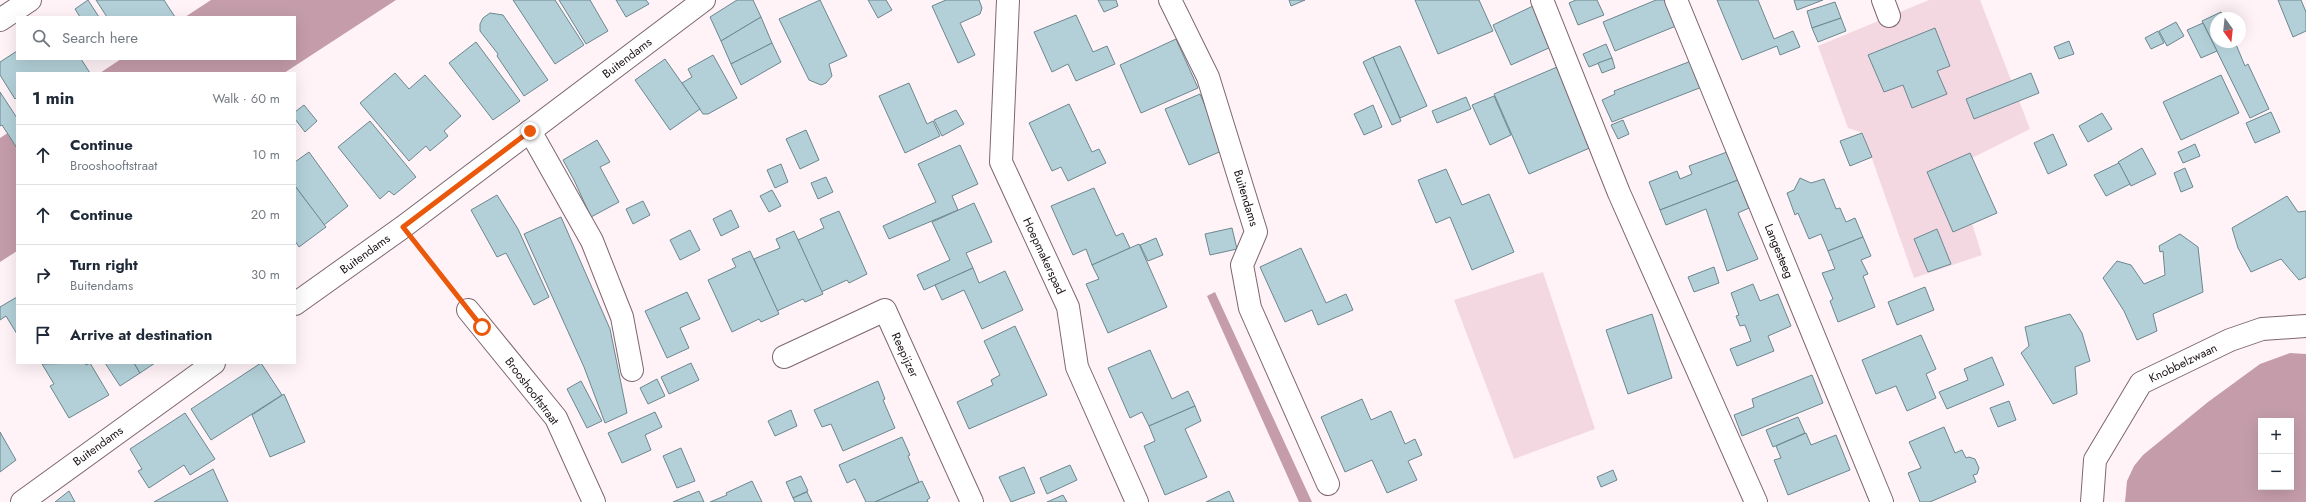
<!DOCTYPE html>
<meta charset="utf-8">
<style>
:root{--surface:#fff;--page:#f6f6f7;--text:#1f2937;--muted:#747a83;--line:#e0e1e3}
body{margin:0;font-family:Jost,sans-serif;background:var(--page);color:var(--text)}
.controls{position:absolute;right:12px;bottom:12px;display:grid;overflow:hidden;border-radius:0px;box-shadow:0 4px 16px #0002}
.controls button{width:36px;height:36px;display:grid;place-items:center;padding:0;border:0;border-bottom:1px solid var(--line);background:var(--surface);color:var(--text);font:20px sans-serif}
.compass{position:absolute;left:2210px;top:12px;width:36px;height:36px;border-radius:50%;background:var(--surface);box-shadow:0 4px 16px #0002;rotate:165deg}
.stop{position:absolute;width:12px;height:12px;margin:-9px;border:3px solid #ea580c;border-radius:50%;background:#fff}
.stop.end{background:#ea580c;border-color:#fff;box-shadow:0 1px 4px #0008}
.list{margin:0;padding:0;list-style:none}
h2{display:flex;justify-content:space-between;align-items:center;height:52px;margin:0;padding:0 16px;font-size:17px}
h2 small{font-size:13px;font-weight:400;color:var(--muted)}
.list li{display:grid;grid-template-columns:26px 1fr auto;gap:12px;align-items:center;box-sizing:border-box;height:60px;padding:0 16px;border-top:1px solid var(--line)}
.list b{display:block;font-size:15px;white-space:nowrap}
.list p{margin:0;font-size:13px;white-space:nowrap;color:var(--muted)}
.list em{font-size:13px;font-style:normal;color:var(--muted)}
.icon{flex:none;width:22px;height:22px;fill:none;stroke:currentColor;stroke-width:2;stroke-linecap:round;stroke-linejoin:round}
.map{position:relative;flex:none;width:2306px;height:502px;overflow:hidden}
.search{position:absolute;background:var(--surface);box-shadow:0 4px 16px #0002;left:16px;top:16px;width:280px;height:44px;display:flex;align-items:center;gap:10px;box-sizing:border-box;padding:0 14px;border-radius:0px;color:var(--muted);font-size:15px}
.panel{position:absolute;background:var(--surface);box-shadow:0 4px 16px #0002;left:16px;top:72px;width:280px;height:292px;border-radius:0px}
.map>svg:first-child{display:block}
.green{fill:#f4d8e1}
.water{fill:#c59daa;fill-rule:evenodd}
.building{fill:#b3d0d8;stroke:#6c878f}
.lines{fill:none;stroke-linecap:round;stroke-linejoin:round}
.minor-casing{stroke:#7e666e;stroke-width:24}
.path{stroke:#a2979a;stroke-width:2.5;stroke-dasharray:1 3;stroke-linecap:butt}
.minor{stroke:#fff;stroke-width:22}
.route{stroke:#ea580c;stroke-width:5}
.labels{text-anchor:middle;stroke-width:4;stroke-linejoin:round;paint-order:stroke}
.street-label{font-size:12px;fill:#1b1215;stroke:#fff}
</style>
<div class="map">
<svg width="2306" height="502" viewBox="0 0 2306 502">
<rect width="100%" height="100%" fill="#fff3f7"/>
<g class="green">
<path d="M1929 0H1980L2030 129 1954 167 1982 255 1914 278 1863 133 1848 128 1818 46Z"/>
<path d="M1543 272 1595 429 1514 459 1454 300Z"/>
</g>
<g class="water">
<path d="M211 0H396L284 73H100L121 59H295V17H185Z"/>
<path d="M17 127V251L0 262V138Z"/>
<path d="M1215 292 1312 502H1299L1207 296Z"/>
<path d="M2290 353 2306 354V502H2125L2127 481 2134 466 2143 455 2208 402 2260 364ZM2261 421H2291V487H2261Z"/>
</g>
<g class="building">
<path d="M88 0 99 17H80L75 9Z"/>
<path d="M96 0H164L175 17H107Z"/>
<path d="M513 0H555L584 45 555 64Z"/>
<path d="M559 0H590L608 31 586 44Z"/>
<path d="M616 0H646L649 4 626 17Z"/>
<path d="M737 0H753L761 17 721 41 710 17Z"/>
<path d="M820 0 847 56 829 64 832 76 826 83 821 85 809 80 779 19Z"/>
<path d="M868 0H886L892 10 878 18Z"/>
<path d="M946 0H979L982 8 980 14 960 23 975 55 958 63 932 6Z"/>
<path d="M1098 0H1116L1118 6 1104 12Z"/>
<path d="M1289 0H1305L1291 6Z"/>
<path d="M1415 0H1479L1493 31 1438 54Z"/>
<path d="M1576 0H1597L1604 15 1578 25 1569 3Z"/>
<path d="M1656 0H1665L1676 26 1615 51 1603 22Z"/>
<path d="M1717 0H1758L1774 39 1793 31 1800 47 1780 55 1777 46 1742 60Z"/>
<path d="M1794 0H1823L1797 10Z"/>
<path d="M2278 0H2301L2306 12V31L2293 37Z"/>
<path d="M1835 2 1841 18 1812 28 1807 11Z"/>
<path d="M1533 6 1551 47 1511 65 1493 25Z"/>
<path d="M2221 12 2223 18H2216V42H2235L2245 66 2248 64 2269 109 2250 118 2202 21Z"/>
<path d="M490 13 503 15 548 80 524 96 497 56 498 54 480 31V24L483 18Z"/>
<path d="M1076 15 1093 52 1107 46 1115 64 1076 81 1068 64 1052 72 1034 32Z"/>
<path d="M761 17 772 43 731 64 721 41Z"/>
<path d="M1841 18 1846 31 1818 42 1812 28Z"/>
<path d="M2176 22 2184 36 2167 46 2159 31Z"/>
<path d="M2203 23 2217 51 2201 58 2187 30Z"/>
<path d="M1935 28 1950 66 1937 71 1947 94 1912 108 1903 85 1884 92 1868 55Z"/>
<path d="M2158 31 2164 43 2151 49 2145 38Z"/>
<path d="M1176 39 1198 88 1141 113 1120 65Z"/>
<path d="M2069 41 2074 54 2059 59 2054 47Z"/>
<path d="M476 42 520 101 493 120 449 63Z"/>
<path d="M772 43 781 62 741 85 731 64Z"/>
<path d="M1606 44 1612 58 1589 67 1583 54Z"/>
<path d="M1400 46 1427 106 1400 118 1373 57Z"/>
<path d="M17 51V59H81L90 73H17V97L15 99 0 75V62Z"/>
<path d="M713 55 737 98 708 114H703L682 83 692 77 688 69Z"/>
<path d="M1373 57 1401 121 1392 125 1363 62Z"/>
<path d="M1612 58 1615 68 1602 73 1598 63Z"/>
<path d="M665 59 700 109 670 130 635 80Z"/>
<path d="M1691 61 1702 87 1612 122 1602 100 1615 94 1614 91Z"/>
<path d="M1557 67 1592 147 1529 174 1494 94Z"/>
<path d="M395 73 409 89 425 75 461 116 444 131 448 136 430 151 426 146 409 161 360 103Z"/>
<path d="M2031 73 2039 93 1974 119 1966 99Z"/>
<path d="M2221 75 2239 113 2181 140 2163 102Z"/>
<path d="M909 83 927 124 933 121 940 136 905 153 879 96Z"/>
<path d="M0 92 17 118V148L2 125 0 126Z"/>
<path d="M1200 94 1224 150 1189 165 1165 109Z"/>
<path d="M1494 96 1511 135 1490 145 1472 105Z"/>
<path d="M1466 97 1471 109 1437 123 1432 111Z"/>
<path d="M1069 104 1092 152 1099 149 1106 163 1068 181 1061 167 1052 171 1029 123Z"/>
<path d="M304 105 317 121 305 132 295 119V112Z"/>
<path d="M1373 105 1382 127 1364 135 1354 114Z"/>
<path d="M956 110 964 124 942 136 934 120Z"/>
<path d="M2271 112 2280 132 2255 143 2246 123Z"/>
<path d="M2102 113 2112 129 2088 142 2079 126Z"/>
<path d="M1623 120 1629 134 1618 139 1611 125Z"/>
<path d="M370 121 416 177 394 195 389 191 380 199 338 147Z"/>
<path d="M806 130 819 160 800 169 786 139Z"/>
<path d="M1862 133 1872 157 1850 166 1840 141Z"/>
<path d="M2053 134 2067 165 2048 174 2034 143Z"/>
<path d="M597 140 610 162 600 167 619 202 591 217 574 180 563 160Z"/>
<path d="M2195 144 2200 156 2183 163 2178 152Z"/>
<path d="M960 145 978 184 952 196 958 210 889 239 883 226 936 202 918 164Z"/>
<path d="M2142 148 2156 174 2131 186 2118 162Z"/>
<path d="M309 152 348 206 324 225 295 186V162Z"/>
<path d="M1727 152 1738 180 1660 210 1649 182 1677 171 1680 179 1692 174 1689 166Z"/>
<path d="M1970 153 1997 213 1953 232 1927 172Z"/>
<path d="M2119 163 2130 184 2106 196 2094 175Z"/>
<path d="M781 164 788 182 775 188 767 170Z"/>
<path d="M2185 168 2193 187 2181 192 2174 173Z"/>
<path d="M1446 169 1462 205 1489 194 1514 252 1472 270 1450 217 1436 223 1418 180Z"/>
<path d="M826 177 833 192 818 199 811 183Z"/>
<path d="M1800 178 1811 183 1824 179 1836 209 1840 208 1846 222 1855 218 1863 237 1828 251 1821 234 1809 239 1798 213 1795 215 1787 193 1794 190Z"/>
<path d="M1738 180 1749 208 1738 213 1758 259 1727 271 1706 209 1666 225 1660 210Z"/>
<path d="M295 186 326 227 299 247 295 241Z"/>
<path d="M1094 188 1116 236 1123 233 1130 248 1092 265 1086 249 1073 255 1051 206Z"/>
<path d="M772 190 781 206 769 212 760 196Z"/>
<path d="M497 195 518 229 549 297 534 305 506 253 497 257 471 210Z"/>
<path d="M2287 196 2298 212 2306 211V277L2299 280 2281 259 2251 272 2238 248 2232 228Z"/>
<path d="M643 201 650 215 633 224 626 209Z"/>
<path d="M974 203 992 242 966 253 973 268 924 290 917 275 950 260 932 222Z"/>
<path d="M731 210 739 227 721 236 713 219Z"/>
<path d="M839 211 867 274 849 283 847 280 821 292 798 240 824 228 820 219Z"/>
<path d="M561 217 610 329 627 413 605 423 584 367 524 234Z"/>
<path d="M1232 228 1237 249 1210 255 1205 234Z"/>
<path d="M1937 229 1951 264 1928 272 1914 239Z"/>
<path d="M690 230 700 250 680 260 670 240Z"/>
<path d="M794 231 823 294 805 302 803 299 777 311 754 259 780 248 776 239Z"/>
<path d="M2180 234 2198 247 2203 292 2153 314 2157 331 2137 340 2124 311 2103 278 2117 261 2131 265 2144 284 2165 275 2163 251 2160 252 2159 246Z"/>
<path d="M1863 237 1871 256 1861 260 1868 274 1863 276 1875 307 1838 322 1830 301 1833 299 1822 273 1835 269 1828 251Z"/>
<path d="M1156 238 1163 255 1148 261 1140 245Z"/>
<path d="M1139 244 1167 307 1108 333 1086 284 1099 279 1092 265Z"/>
<path d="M1301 248 1326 303 1346 294 1353 310 1318 325 1312 310 1285 322 1260 267Z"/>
<path d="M750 251 779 314 761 322 759 319 732 332 708 280 736 267 732 259Z"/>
<path d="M1714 267 1719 283 1694 292 1688 277Z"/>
<path d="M973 268 979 283 1005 271 1023 310 982 329 964 290 942 300 935 285Z"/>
<path d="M1753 284 1760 301 1778 294 1791 326 1768 336 1774 351 1737 366 1730 349 1751 341 1745 325 1740 326 1736 316 1739 315 1731 293Z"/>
<path d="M1925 287 1934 310 1897 325 1888 302Z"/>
<path d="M687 292 700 319 680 328 689 348 667 358 645 311Z"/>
<path d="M17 297V334L6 316 0 320V307Z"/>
<path d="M1652 314 1672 378 1628 394 1606 330Z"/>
<path d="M2070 314 2082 333 2090 361 2075 367 2077 394 2053 404 2021 353 2029 346 2025 327Z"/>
<path d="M1015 326 1047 395 969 429 957 402 993 385 991 380 1000 375 984 341Z"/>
<path d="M1921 335 1936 369 1926 374 1936 398 1907 411 1896 386 1876 394 1862 360Z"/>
<path d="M1150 350 1172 399 1188 391 1195 406 1149 426 1142 412 1130 418 1108 368Z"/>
<path d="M1992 357 2004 385 1947 409 1939 392 1968 380 1964 369Z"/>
<path d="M85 363 86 365 90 363 109 395 69 418 50 386 54 384 42 364Z"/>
<path d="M105 363H134L140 373 120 386Z"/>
<path d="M134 363H155L140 373Z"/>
<path d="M261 363 282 395 211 440 191 409Z"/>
<path d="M691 363 699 380 669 394 661 377Z"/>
<path d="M1812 375 1823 403 1742 436 1734 415 1754 407 1752 399Z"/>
<path d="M657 379 665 396 648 404 640 388Z"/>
<path d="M581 381 602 421 587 428 567 389Z"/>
<path d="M878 381 885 399 883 400 895 428 843 451 831 424 822 427 814 410Z"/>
<path d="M284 394 305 442 270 457 252 415Z"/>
<path d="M1362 399 1371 420 1391 411 1405 444 1415 439 1422 455 1408 461 1417 480 1387 493 1372 460 1345 472 1321 417Z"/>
<path d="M2009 401 2016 420 1998 427 1990 408Z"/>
<path d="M1195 406 1201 421 1185 429 1207 477 1165 495 1144 446 1155 441 1149 426Z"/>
<path d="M791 410 797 426 775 436 768 421Z"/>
<path d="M655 412 662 427 645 435 651 450 622 463 608 433Z"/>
<path d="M185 413 215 459 190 475 184 465 149 488 138 471 142 469 130 449Z"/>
<path d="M1798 417 1805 433 1773 447 1766 430Z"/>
<path d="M1944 427 1955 453 1962 450 1966 458 1969 457 1975 459 1979 468 1977 474 1973 475 1976 482 1930 502H1920L1908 473 1921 468 1909 442Z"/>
<path d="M0 432 16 460 0 472Z"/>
<path d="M1806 433 1811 445 1836 435 1850 470 1788 495 1774 460 1781 458 1776 446Z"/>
<path d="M902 437 910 455 908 456 919 482 875 502H866L855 479 847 483 839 465Z"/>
<path d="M681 448 695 481 677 488 663 456Z"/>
<path d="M1070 465 1077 480 1047 494 1040 478Z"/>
<path d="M1024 467 1035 493 1011 502 999 477Z"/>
<path d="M213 469 228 502H154Z"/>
<path d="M1613 470 1617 480 1601 487 1597 477Z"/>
<path d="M801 476 808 491 793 498 786 482Z"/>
<path d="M752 481 762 502H710L727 495 726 493Z"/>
<path d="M922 481 930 498 927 500 928 502H875Z"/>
<path d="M69 491 75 502H55Z"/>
<path d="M699 491 704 502H673Z"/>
<path d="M1229 491 1234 502H1206Z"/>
<path d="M807 492 812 502H795L793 498Z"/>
<path d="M1063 495 1067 502H1047Z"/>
</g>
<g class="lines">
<g class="minor-casing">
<g id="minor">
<path d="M1008 0 1001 162 1068 307 1077 367 1137 502"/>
<path d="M1170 0 1208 77 1256 232 1242 265 1250 308 1328 484"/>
<path d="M1542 0 1619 193 1756 502"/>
<path d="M1676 0 1882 502"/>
<path d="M1883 0 1889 16"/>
<path d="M0 20 30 0"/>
<path d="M530 131 592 241 622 317 632 370"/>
<path d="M295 304 403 227 704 0"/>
<path d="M468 310 556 418 594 502"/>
<path d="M784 357 885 310 972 502"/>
<path d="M22 502 214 363"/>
<path d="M2092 502 2095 460 2141 383 2230 340 2262 329 2306 326"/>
</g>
</g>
<path class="path" d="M422 251 450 286"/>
<use href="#minor" class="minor"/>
</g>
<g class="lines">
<path class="route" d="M482 327 403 227 530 131"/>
</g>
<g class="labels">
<g class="street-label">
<text transform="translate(627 58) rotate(-37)" y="4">Buitendams</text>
<text transform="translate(1246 198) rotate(73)" y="4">Buitendams</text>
<text transform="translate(1779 251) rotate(68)" y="4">Langesteeg</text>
<text transform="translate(365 254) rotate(-36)" y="4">Buitendams</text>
<text transform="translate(1044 256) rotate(65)" y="4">Hoepmakerspad</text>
<text transform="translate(905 355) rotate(65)" y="4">Reepijzer</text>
<text transform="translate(2183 363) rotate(-26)" y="4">Knobbelzwaan</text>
<text transform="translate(532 391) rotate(53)" y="4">Brooshooftstraat</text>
<text transform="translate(98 446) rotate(-36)" y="4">Buitendams</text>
</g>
</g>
</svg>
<div class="controls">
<button>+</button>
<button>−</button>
</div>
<svg class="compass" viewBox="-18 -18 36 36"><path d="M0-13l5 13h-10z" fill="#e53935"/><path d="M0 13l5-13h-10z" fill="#747a83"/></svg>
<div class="stop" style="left:482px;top:327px"></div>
<div class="stop end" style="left:530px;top:131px"></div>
<div class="search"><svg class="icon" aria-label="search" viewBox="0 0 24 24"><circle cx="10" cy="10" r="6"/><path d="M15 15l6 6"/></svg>Search here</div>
<section class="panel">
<h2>1 min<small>Walk · 60 m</small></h2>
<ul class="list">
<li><svg class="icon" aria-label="ahead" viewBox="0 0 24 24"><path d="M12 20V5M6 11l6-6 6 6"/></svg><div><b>Continue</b><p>Brooshooftstraat</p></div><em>10 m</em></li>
<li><svg class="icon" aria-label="ahead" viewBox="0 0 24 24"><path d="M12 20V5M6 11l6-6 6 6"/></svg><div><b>Continue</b></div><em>20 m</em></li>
<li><svg class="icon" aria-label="right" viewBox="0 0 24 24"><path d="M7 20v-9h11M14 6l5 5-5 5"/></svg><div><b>Turn right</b><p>Buitendams</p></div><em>30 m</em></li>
<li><svg class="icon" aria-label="arrive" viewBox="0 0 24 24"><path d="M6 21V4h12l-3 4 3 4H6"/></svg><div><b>Arrive at destination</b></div></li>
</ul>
</section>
</div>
